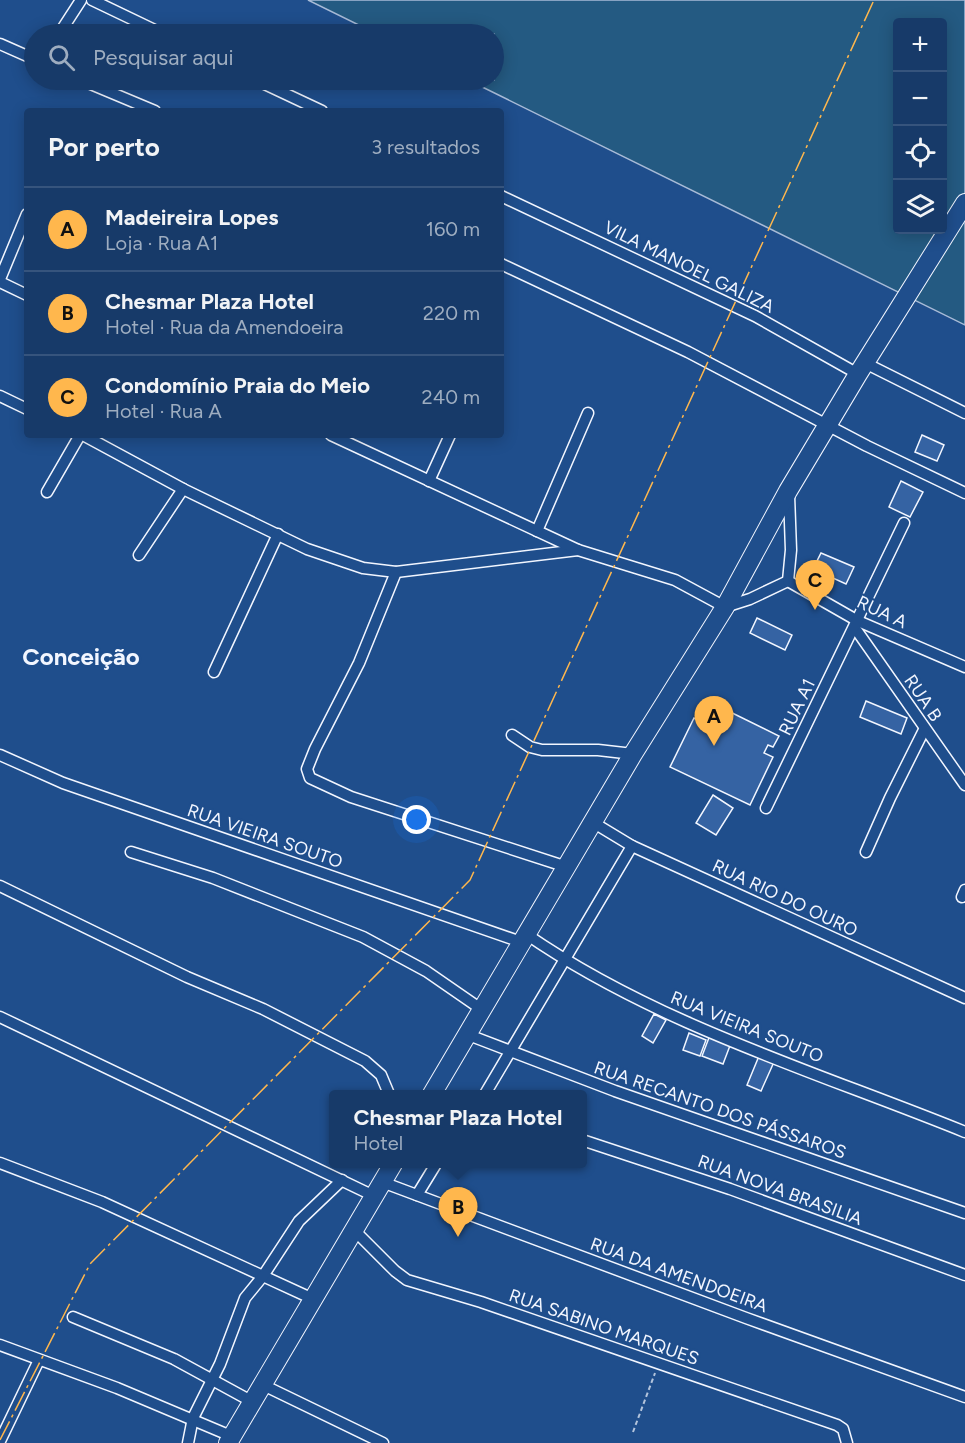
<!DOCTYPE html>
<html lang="pt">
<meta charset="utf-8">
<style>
:root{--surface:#173a69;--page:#20416f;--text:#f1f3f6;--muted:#9eadc0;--line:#36547d;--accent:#ffb74d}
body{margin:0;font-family:Figtree,sans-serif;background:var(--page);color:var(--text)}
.controls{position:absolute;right:18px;top:18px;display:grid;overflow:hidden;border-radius:6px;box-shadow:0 3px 15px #0003}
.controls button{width:54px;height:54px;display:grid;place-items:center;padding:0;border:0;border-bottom:2px solid var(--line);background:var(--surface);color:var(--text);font:30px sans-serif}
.you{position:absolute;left:417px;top:820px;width:21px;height:21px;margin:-15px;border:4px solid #fff;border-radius:50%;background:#1a73e8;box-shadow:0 0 0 9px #1a73e833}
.badge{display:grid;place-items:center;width:39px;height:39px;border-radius:50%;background:var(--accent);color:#111;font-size:20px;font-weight:700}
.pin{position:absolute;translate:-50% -50px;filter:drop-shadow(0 2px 3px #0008)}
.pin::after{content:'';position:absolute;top:32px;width:21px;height:18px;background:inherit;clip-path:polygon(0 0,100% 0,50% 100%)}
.popup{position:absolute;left:329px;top:1090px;width:258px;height:78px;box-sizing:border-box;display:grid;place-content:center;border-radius:6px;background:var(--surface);filter:drop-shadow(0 2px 4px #0005);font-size:20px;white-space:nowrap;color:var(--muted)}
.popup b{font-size:22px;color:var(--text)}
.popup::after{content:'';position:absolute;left:50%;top:100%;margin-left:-12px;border:12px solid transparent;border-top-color:var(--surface)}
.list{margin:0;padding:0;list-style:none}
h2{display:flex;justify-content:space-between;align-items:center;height:78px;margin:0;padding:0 24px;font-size:26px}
h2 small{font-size:20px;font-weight:400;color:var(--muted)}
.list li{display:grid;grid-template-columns:39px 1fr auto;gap:18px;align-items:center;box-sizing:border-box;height:84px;padding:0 24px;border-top:2px solid var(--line)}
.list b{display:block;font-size:22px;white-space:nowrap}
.list p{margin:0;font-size:20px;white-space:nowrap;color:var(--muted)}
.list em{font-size:20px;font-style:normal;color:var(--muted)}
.icon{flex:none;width:33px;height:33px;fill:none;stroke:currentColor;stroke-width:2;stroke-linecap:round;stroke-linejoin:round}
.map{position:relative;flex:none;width:965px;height:1443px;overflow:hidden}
.search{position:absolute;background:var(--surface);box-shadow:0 3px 15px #0003;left:24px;top:24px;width:480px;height:66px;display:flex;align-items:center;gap:15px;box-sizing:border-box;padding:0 21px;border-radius:33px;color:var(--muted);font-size:22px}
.panel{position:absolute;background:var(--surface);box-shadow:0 3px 15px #0003;left:24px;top:108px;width:480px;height:330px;border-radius:6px}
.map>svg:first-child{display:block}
.green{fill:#245a82;stroke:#a8bbd7;stroke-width:1.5;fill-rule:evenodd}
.building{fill:#3563a3;stroke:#f2f6ff;stroke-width:1.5}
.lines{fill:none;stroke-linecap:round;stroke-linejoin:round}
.minor-casing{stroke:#f2f6ff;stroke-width:13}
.primary-casing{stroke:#f2f6ff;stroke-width:20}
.path{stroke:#b3c4dc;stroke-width:2;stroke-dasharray:4.5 3;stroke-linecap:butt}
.minor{stroke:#1f4e8c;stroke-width:10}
.primary{stroke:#1f4e8c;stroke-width:18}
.power{stroke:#ffb74d;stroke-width:1.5;stroke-dasharray:21 4.5 3 4.5;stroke-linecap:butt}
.labels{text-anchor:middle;stroke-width:4.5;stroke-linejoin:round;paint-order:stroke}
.street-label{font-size:18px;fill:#f2f6ff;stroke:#1f4e8c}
.district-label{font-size:24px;font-weight:bold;fill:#f2f6ff;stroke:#1f4e8c}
</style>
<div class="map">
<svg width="965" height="1443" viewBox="0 0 965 1443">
<rect width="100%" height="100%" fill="#1f4e8c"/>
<path class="green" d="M308 0H965V325L468 80H494V34H377ZM898 22H942V230H898Z"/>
<g class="building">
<path d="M922 435 944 445 937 461 915 452Z"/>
<path d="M901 481 923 492 910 517 889 507Z"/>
<path d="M821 553 854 567 846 584 813 569Z"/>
<path d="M757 618 792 635 785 650 750 633Z"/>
<path d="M866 701 907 718 901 734 860 717Z"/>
<path d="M716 705 779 736 773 747 768 745 764 753 773 757 750 805 670 767 694 718 707 725Z"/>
<path d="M713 795 733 808 716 835 696 823Z"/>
<path d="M654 1014 666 1020 653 1043 642 1036Z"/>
<path d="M689 1033 706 1040 700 1056 683 1050Z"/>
<path d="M710 1035 731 1043 723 1064 702 1056Z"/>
<path d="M759 1056 774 1062 761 1091 747 1085Z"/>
</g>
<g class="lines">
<g class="minor-casing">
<g id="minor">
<path d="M92 0 163 34"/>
<path d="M59 34 81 0"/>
<path d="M0 44 34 59"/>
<path d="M81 80 155 111"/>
<path d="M256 80 322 111"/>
<path d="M501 196 755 316 858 374"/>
<path d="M501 264 688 352 867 446 965 493"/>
<path d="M0 279 27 214"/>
<path d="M0 282 27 295"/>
<path d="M865 363 965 413"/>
<path d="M0 396 27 409"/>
<path d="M83 435 183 489 307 549 363 568 396 572 578 550"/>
<path d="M331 435 578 550 675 580 725 607 750 599 788 581"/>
<path d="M429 481 450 435"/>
<path d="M47 492 80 435"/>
<path d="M537 531 588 413"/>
<path d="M139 555 183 489"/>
<path d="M396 572 359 663 315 749 307 769 310 778 351 797 567 867"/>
<path d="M788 581 858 621 965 667"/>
<path d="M788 581 791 550 789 495"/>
<path d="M855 628 965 785"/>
<path d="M214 672 278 534"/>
<path d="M512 735 530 747 542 750H598L633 754"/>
<path d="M0 755 63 783 521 942"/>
<path d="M766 808 904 523"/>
<path d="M594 823 632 846 965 998"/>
<path d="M131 852 213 878 363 937 426 971 481 1009"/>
<path d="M866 852 890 798 924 730"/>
<path d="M0 886 187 977 263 1009 365 1061 381 1075 389 1094"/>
<path d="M962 897 965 890"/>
<path d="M526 934C658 1025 817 1072 965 1132"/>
<path d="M0 1017 374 1196"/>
<path d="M466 1034 615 1091 965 1213"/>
<path d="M485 1094 632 846"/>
<path d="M582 1140 730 1189 965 1275"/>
<path d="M0 1163 102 1202 313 1299"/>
<path d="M382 1182 746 1318 965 1397"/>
<path d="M417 1195 436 1164"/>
<path d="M354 1230 395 1271 407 1280 481 1302 837 1425 843 1429 847 1443"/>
<path d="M73 1317 174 1359 251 1401"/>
<path d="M0 1345 117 1388 231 1436"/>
<path d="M261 1384 383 1443"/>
<path d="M0 1441 39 1360"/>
<path d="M188 1443 193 1418 220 1364 245 1298 263 1276 299 1221 342 1180"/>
</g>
</g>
<g class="primary-casing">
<g id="primary">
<path d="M432 1094 633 754 725 607 788 491 858 374 965 203"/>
<path d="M228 1443 393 1164"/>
</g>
</g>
<path class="path" d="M633 1432 655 1373"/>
<use href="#minor" class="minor"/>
<use href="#primary" class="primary"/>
<path class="power" d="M0 1440 90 1264 470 880 874 0"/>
</g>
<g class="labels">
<g class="street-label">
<text transform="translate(689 267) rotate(26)" y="6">VILA MANOEL GALIZA</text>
<text transform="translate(882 612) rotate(25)" y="6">RUA A</text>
<text transform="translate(923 698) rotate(56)" y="6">RUA B</text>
<text transform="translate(797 707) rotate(-64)" y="6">RUA A1</text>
<text transform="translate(265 836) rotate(19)" y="6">RUA VIEIRA SOUTO</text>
<text transform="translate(785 898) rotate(25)" y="6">RUA RIO DO OURO</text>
<text transform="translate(747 1027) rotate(22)" y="6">RUA VIEIRA SOUTO</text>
<text transform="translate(720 1110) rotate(19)" y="6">RUA RECANTO DOS PÁSSAROS</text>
<text transform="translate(780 1190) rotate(20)" y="6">RUA NOVA BRASILIA</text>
<text transform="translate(679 1275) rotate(20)" y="6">RUA DA AMENDOEIRA</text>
<text transform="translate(604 1327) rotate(19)" y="6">RUA SABINO MARQUES</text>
</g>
<g class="district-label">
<text x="81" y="665">Conceição</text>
</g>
</g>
</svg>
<div class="controls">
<button>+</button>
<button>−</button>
<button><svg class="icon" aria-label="locate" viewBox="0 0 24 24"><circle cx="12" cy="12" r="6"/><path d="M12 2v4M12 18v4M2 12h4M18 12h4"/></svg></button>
<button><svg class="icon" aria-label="layers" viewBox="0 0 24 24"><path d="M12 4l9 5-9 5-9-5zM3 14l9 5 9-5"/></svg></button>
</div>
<div class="you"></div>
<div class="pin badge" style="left:714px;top:746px">A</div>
<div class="pin badge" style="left:458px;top:1237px">B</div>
<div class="popup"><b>Chesmar Plaza Hotel</b>Hotel</div>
<div class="pin badge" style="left:815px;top:610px">C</div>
<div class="search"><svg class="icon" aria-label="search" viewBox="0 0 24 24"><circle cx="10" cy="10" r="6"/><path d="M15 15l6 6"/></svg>Pesquisar aqui</div>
<section class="panel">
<h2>Por perto<small>3 resultados</small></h2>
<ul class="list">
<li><span class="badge">A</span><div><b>Madeireira Lopes</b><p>Loja · Rua A1</p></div><em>160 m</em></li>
<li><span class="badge">B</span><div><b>Chesmar Plaza Hotel</b><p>Hotel · Rua da Amendoeira</p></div><em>220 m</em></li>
<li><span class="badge">C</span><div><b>Condomínio Praia do Meio</b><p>Hotel · Rua A</p></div><em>240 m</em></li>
</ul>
</section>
</div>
